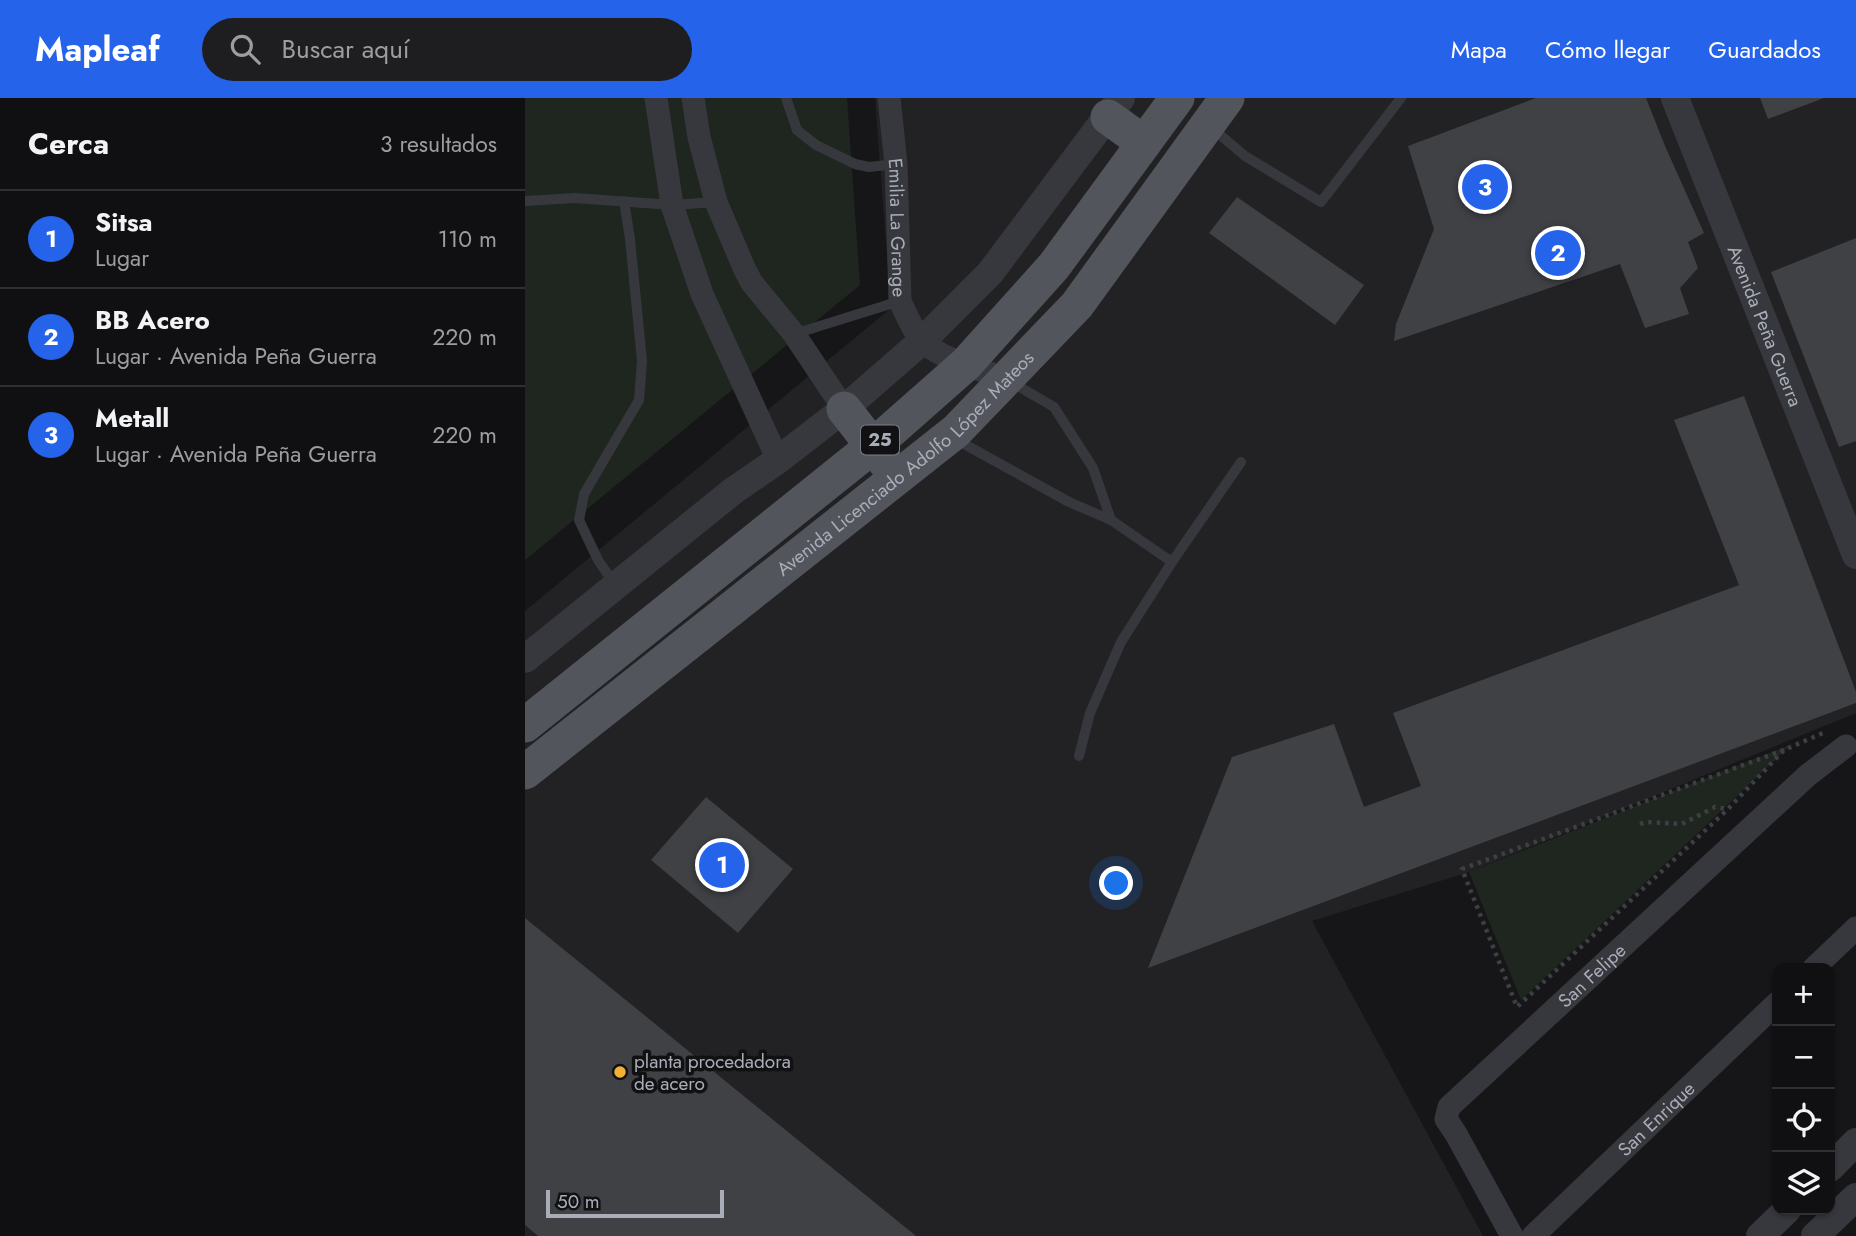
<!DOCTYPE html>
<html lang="es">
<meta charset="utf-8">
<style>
:root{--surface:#101012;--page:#1e1e20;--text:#f1f3f6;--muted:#9c9d9f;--line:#303032;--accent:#2563eb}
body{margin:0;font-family:Jost,sans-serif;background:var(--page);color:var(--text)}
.controls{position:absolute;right:21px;bottom:21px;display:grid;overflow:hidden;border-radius:14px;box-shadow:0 2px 5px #0004}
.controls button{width:63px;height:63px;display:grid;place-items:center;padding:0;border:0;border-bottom:2px solid var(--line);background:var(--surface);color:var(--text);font:35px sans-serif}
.scale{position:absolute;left:21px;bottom:18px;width:178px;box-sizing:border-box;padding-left:7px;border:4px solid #a8adb8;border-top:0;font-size:19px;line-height:24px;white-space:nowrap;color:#a8adb8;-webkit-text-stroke:5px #111113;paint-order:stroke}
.you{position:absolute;left:592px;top:786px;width:24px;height:24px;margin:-18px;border:5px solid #fff;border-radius:50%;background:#1a73e8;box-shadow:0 0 0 10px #1a73e833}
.badge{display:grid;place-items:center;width:46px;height:46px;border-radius:50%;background:var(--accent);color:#fff;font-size:23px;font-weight:700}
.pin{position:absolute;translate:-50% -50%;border:4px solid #fff;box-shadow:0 2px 7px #0006}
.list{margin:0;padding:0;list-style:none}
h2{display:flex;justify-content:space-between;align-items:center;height:91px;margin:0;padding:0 28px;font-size:30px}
h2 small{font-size:23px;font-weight:400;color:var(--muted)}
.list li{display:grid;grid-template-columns:46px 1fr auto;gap:21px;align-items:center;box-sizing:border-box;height:98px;padding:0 28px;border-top:2px solid var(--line)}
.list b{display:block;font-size:26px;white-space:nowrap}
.list p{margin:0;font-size:23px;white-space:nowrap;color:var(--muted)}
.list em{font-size:23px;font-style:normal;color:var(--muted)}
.icon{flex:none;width:38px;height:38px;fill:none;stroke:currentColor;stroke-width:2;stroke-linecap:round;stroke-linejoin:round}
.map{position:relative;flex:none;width:1331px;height:1138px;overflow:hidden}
header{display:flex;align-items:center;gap:42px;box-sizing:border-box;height:98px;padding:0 35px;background:var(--accent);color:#fff}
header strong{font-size:33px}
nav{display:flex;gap:38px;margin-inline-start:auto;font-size:24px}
.search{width:490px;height:63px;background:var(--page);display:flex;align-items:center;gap:18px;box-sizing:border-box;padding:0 24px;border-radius:38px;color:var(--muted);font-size:26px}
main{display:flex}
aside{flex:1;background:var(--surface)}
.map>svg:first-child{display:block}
.built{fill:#222225}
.green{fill:#1e261f}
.building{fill:#404145}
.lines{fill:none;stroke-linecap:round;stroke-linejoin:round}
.path{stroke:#3d3f44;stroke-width:4.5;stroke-dasharray:3.5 5;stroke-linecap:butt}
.service{stroke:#37383d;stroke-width:10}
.minor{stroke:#37383d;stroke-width:23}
.tertiary{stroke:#37383d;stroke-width:28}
.primary{stroke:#53555c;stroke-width:35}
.poi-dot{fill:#f2b134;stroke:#111113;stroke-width:2.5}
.labels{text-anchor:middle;stroke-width:7;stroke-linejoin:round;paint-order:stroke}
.shield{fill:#111113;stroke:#7b7e86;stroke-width:2}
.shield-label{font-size:18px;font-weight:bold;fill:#a8adb8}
.street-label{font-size:19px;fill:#a8adb8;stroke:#111113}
.poi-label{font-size:19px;fill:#a8adb8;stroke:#111113;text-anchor:start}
</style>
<header>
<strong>Mapleaf</strong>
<div class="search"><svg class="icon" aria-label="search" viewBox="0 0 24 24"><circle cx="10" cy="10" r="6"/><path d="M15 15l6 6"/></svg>Buscar aquí</div>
<nav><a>Mapa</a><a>Cómo llegar</a><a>Guardados</a></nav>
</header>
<main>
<aside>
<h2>Cerca<small>3 resultados</small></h2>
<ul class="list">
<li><span class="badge">1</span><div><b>Sitsa</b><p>Lugar</p></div><em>110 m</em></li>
<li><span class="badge">2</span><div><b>BB Acero</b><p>Lugar · Avenida Peña Guerra</p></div><em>220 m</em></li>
<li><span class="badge">3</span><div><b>Metall</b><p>Lugar · Avenida Peña Guerra</p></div><em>220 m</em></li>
</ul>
</aside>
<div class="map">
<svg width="1331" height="1138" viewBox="0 0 1331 1138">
<rect width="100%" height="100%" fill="#161618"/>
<path class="built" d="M350 0H1331V615L944 774 787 823 958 1138H0V513L366 210Z"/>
<g class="green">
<path d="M0 0H322L335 187 0 462Z"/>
<path d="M1267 646 996 902 944 774Z"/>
</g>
<g class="building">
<path d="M1011 0H1121L1140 48 1179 135 1163 144 1173 170 1155 190 1164 216 1120 230 1095 166 869 243 871 226 909 131 883 48Z"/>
<path d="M1235 0H1299L1243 21Z"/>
<path d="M712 99 839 187 810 227 684 135Z"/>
<path d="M1331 140V343L1314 349 1246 174Z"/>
<path d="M1219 298 1331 594V605L623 870 707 659 809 626 839 709 896 688 868 615 1214 487 1149 322Z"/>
<path d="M181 699 268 771 213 835 126 762Z"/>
<path d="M0 820 391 1138H13L0 1127Z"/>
</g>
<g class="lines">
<g class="path">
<path d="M1259 652 937 771 992 909 1203 711 1259 652 1298 635"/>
<path d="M1115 726 1121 724 1157 726 1190 709 1202 711"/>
</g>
<g class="service">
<path d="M261 0 272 32 291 47 330 66 344 69 371 66"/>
<path d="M687 30 720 58 796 104 876 0"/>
<path d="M0 103 50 100 147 107 191 104"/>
<path d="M269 236 375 203"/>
<path d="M486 284 529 309 568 370 586 422 647 464 596 544 565 615 554 658"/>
<path d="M430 341 544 404 586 422"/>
<path d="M647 464 716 364"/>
<path d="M90 487 73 462 54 422 59 396 114 302 117 263 105 141 99 103"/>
</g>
<g class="minor">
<path d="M131 0 147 107 177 196 253 362"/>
<path d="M168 0 174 39 191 104 220 172 227 185 269 236 319 311"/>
<path id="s1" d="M364 0 371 66 375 203C381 216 387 231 396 242 411 259 459 273 481 281"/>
<path d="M1289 870 1331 830"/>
<path id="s2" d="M987 1138 931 1036 921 1021 924 1009 1283 677 1321 648"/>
<path id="s3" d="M1008 1138 1252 905"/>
</g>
<g class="tertiary">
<path id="s4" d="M1150 0 1331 457"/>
<path d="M0 561 208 393 253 362 319 311 397 243 465 175 596 0"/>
<path d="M1305 1070 1331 1044"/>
<path d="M1235 1138 1262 1112"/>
<path d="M1290 1138 1331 1099"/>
</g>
<g class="primary">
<path d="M583 19 619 45"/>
<path d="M319 311 361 365"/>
<path d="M0 627 348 348 441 266 529 168 652 0"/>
<path id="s5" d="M0 674 431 333 552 207 702 0"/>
</g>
</g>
<circle class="poi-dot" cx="95" cy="974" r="7"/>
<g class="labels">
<rect class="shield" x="336" y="327.5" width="38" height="29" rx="5"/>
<g class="shield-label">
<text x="355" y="348">25</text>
</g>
<g class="street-label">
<text dy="7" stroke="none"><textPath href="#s1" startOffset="130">Emilia La Grange</textPath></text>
<text dy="7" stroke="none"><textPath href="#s4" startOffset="245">Avenida Peña Guerra</textPath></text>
<text dy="7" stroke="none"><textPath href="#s5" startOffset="490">Avenida Licenciado Adolfo López Mateos</textPath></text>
<text dy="7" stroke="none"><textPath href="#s2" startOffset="341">San Felipe</textPath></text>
<text dy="7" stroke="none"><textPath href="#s3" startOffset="170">San Enrique</textPath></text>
</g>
<g class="poi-label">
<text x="109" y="970">planta procedadora<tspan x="109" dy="22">de acero</tspan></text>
</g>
</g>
</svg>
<div class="controls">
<button>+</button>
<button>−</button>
<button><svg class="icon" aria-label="locate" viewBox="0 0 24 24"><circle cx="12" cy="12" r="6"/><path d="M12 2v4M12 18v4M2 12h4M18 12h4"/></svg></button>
<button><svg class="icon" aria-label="layers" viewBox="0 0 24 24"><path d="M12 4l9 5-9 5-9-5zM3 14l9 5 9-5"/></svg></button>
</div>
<div class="scale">50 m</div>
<div class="you"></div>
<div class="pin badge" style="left:197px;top:767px">1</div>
<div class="pin badge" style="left:1033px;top:155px">2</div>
<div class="pin badge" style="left:960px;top:89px">3</div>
</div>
</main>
